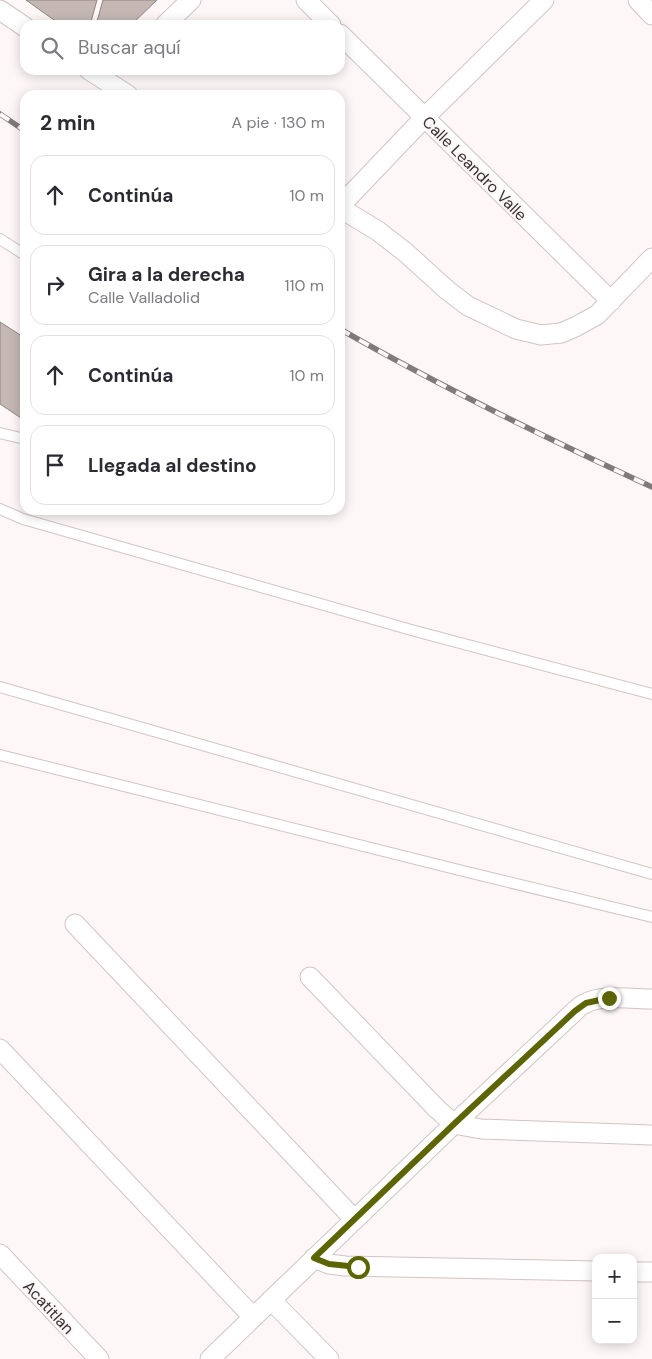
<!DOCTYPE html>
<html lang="es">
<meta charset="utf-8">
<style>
:root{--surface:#fff;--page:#f2f2f3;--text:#2b2b33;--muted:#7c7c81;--line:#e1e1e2}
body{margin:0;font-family:"DM Sans",sans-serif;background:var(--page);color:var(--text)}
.controls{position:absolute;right:15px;bottom:15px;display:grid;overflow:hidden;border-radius:10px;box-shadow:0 2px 12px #0003}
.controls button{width:45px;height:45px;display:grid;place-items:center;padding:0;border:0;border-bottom:1px solid var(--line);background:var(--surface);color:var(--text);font:25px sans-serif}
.stop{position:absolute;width:15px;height:15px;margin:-11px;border:4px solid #5c6403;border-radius:50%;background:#fff}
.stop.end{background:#5c6403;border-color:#fff;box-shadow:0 1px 5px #0008}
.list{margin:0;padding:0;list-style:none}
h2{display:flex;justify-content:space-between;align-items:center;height:65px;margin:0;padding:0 20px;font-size:21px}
h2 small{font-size:16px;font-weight:400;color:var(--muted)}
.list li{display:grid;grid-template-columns:32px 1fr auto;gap:15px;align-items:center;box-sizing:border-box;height:80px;margin:0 10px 10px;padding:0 10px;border:1px solid var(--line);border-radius:15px}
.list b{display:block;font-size:19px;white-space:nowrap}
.list p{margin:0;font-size:16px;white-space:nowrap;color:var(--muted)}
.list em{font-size:16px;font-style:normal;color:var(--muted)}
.icon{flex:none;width:28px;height:28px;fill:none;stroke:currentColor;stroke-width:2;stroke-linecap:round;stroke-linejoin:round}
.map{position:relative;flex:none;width:652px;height:1359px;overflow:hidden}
.search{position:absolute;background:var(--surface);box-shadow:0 2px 12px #0003;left:20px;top:20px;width:325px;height:55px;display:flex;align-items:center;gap:12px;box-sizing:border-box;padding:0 18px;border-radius:15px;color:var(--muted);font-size:19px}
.panel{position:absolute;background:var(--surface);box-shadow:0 2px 12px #0003;left:20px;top:90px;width:325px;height:425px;border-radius:15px}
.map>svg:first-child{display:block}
.building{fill:#c5b8b4;stroke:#90837f}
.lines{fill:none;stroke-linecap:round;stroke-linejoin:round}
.service-casing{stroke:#d3c4c4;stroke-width:12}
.minor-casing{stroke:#d3c4c4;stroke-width:21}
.service{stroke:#fff;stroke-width:10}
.minor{stroke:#fff;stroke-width:19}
.rail-casing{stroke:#807a7a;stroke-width:5.5}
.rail{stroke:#fdf7f7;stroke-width:4;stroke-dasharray:11;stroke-linecap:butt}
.route{stroke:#5c6403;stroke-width:6}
.labels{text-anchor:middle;stroke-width:4.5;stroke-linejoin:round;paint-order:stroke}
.street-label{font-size:16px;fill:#363030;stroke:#fdf7f7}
</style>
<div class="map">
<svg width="652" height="1359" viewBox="0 0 652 1359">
<rect width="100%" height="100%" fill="#fdf7f7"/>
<g class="building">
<path d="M26 0H97L90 25H61Z"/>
<path d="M103 0H157L131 25H96Z"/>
<path d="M0 322 25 338 24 420 0 404Z"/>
</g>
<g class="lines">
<g class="service-casing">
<g id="service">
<path d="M0 239 25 255"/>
<path d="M0 433 25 439"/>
<path d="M0 509 23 519 415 631 652 694"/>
<path d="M0 687 652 874"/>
<path d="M0 755 463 871 652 917"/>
</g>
</g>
<g class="minor-casing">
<g id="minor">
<path d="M306 0 331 25"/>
<path d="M638 0 652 15"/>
<path d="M0 10 25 27"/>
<path d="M165 25 191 0"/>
<path d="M340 34 611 301"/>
<path d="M89 70 128 95"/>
<path d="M340 206 424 118 544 0"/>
<path d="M340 208 378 231 405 252 447 290 468 306 516 329 541 335 561 333 575 327 597 315 652 258"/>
<path d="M75 924 354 1219"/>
<path d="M310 977 437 1109 454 1124 481 1129 652 1135"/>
<path d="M0 1049 253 1317"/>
<path d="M0 1254 99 1359"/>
<path d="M314 1258 329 1264 345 1266 596 1271"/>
<path d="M633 1272H652"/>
<path d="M271 1300 329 1359"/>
<path d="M210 1359 454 1124 575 1011C578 1008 581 1005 584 1004 601 994 633 999 652 999"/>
</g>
</g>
<use href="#service" class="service"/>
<use href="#minor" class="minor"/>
<g class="rail-casing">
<g id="rail">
<path d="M0 114 25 131"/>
<path d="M340 329C441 387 546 438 652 487"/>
</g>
</g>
<use href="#rail" class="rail"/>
</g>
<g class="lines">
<path class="route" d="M358 1267 329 1264 314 1258 454 1124 575 1011 586 1003 609 998"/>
</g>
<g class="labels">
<g class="street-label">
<text transform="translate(475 168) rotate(45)" y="6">Calle Leandro Valle</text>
<text transform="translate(49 1307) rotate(47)" y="6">Acatitlan</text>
</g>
</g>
</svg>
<div class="controls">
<button>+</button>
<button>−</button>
</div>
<div class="stop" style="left:358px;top:1267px"></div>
<div class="stop end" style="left:609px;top:998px"></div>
<div class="search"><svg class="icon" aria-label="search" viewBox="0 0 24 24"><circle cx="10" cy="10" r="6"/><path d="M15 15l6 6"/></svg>Buscar aquí</div>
<section class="panel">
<h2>2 min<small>A pie · 130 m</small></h2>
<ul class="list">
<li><svg class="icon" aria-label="ahead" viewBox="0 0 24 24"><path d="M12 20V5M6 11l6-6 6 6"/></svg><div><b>Continúa</b></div><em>10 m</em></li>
<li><svg class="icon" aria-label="right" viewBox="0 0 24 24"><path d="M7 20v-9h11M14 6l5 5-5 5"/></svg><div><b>Gira a la derecha</b><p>Calle Valladolid</p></div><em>110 m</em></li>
<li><svg class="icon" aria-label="ahead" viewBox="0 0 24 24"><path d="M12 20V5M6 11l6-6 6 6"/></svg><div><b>Continúa</b></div><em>10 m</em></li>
<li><svg class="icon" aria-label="arrive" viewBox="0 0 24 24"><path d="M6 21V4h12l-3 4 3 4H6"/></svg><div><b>Llegada al destino</b></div></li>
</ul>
</section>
</div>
